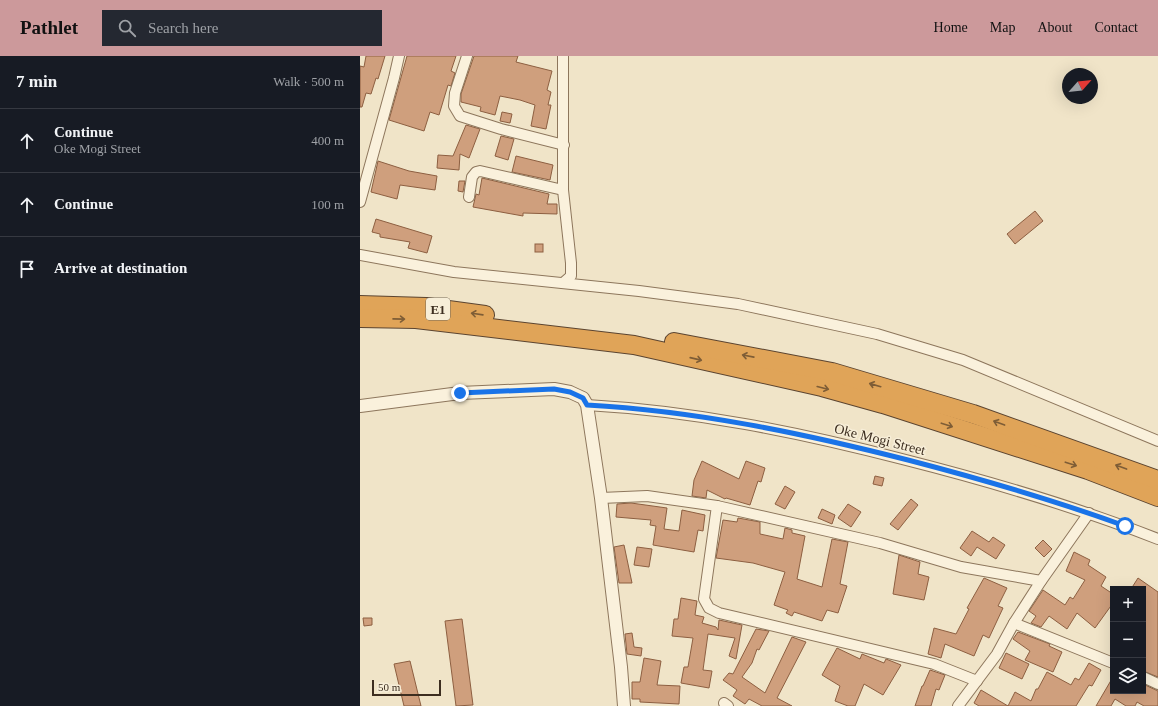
<!DOCTYPE html>
<meta charset="utf-8">
<style>
:root{--surface:#171b24;--page:#242831;--text:#f1f3f6;--muted:#9ea1a6;--line:#363941;--accent:#cc999b}
body{margin:0;font-family:"Times New Roman",serif;background:var(--page);color:var(--text)}
.controls{position:absolute;right:12px;bottom:12px;display:grid;overflow:hidden;border-radius:0px;box-shadow:0 4px 16px #0002}
.controls button{width:36px;height:36px;display:grid;place-items:center;padding:0;border:0;border-bottom:1px solid var(--line);background:var(--surface);color:var(--text);font:20px sans-serif}
.compass{position:absolute;left:702px;top:12px;width:36px;height:36px;border-radius:50%;background:var(--surface);box-shadow:0 4px 16px #0002;rotate:63deg}
.scale{position:absolute;left:12px;bottom:10px;width:69px;box-sizing:border-box;padding-left:4px;border:2px solid #3d2e20;border-top:0;font-size:11px;line-height:14px;white-space:nowrap;color:#3d2e20;-webkit-text-stroke:3px #f7eed8;paint-order:stroke}
.stop{position:absolute;width:12px;height:12px;margin:-9px;border:3px solid #1a73e8;border-radius:50%;background:#fff}
.stop.end{background:#1a73e8;border-color:#fff;box-shadow:0 1px 4px #0008}
.list{margin:0;padding:0;list-style:none}
h2{display:flex;justify-content:space-between;align-items:center;height:52px;margin:0;padding:0 16px;font-size:17px}
h2 small{font-size:13px;font-weight:400;color:var(--muted)}
.list li{display:grid;grid-template-columns:26px 1fr auto;gap:12px;align-items:center;box-sizing:border-box;height:64px;padding:0 16px;border-top:1px solid var(--line)}
.list b{display:block;font-size:15px;white-space:nowrap}
.list p{margin:0;font-size:13px;white-space:nowrap;color:var(--muted)}
.list em{font-size:13px;font-style:normal;color:var(--muted)}
.icon{flex:none;width:22px;height:22px;fill:none;stroke:currentColor;stroke-width:2;stroke-linecap:round;stroke-linejoin:round}
.map{position:relative;flex:none;width:798px;height:650px;overflow:hidden}
header{display:flex;align-items:center;gap:24px;box-sizing:border-box;height:56px;padding:0 20px;background:var(--accent);color:#111}
header strong{font-size:19px}
nav{display:flex;gap:22px;margin-inline-start:auto;font-size:14px}
.search{width:280px;height:36px;background:var(--page);display:flex;align-items:center;gap:10px;box-sizing:border-box;padding:0 14px;border-radius:0px;color:var(--muted);font-size:15px}
main{display:flex}
aside{flex:1;background:var(--surface)}
.map>svg:first-child{display:block}
.building{fill:#cf9f7d;stroke:#8d5f41}
.lines{fill:none;stroke-linecap:round;stroke-linejoin:round}
.minor-casing{stroke:#8d765c;stroke-width:12}
.tertiary-casing{stroke:#8d765c;stroke-width:14}
.motorway-casing{stroke:#5b4430;stroke-width:20}
.minor{stroke:#faf1dc;stroke-width:10}
.tertiary{stroke:#faf1dc;stroke-width:12}
.motorway{stroke:#e0a458;stroke-width:18}
.oneway{stroke:#7e5d36}
.route{stroke:#1a73e8;stroke-width:5}
.labels{text-anchor:middle;stroke-width:3;stroke-linejoin:round;paint-order:stroke}
.shield{fill:#f7eed8;stroke:#756857;stroke-width:1}
.shield-label{font-size:13px;font-weight:bold;fill:#3d2e20}
.street-label{font-size:14px;fill:#3d2e20;stroke:#f7eed8}
</style>
<header>
<strong>Pathlet</strong>
<div class="search"><svg class="icon" aria-label="search" viewBox="0 0 24 24"><circle cx="10" cy="10" r="6"/><path d="M15 15l6 6"/></svg>Search here</div>
<nav><a>Home</a><a>Map</a><a>About</a><a>Contact</a></nav>
</header>
<main>
<aside>
<h2>7 min<small>Walk · 500 m</small></h2>
<ul class="list">
<li><svg class="icon" aria-label="ahead" viewBox="0 0 24 24"><path d="M12 20V5M6 11l6-6 6 6"/></svg><div><b>Continue</b><p>Oke Mogi Street</p></div><em>400 m</em></li>
<li><svg class="icon" aria-label="ahead" viewBox="0 0 24 24"><path d="M12 20V5M6 11l6-6 6 6"/></svg><div><b>Continue</b></div><em>100 m</em></li>
<li><svg class="icon" aria-label="arrive" viewBox="0 0 24 24"><path d="M6 21V4h12l-3 4 3 4H6"/></svg><div><b>Arrive at destination</b></div></li>
</ul>
</aside>
<div class="map">
<svg width="798" height="650" viewBox="0 0 798 650">
<rect width="100%" height="100%" fill="#f0e4c8"/>
<g class="building">
<path d="M6 0H25L18 23 16 22 11 38 6 37 2 51H0V10L4 11Z"/>
<path d="M47 0H96L91 15 95 17 91 30 88 29 79 59 70 56 64 75 29 64Z"/>
<path d="M114 0H158L156 6 192 15 187 34 191 36 188 49H191L186 73 171 70 175 49 160 44 140 40 135 59 120 55 121 51 101 46V38Z"/>
<path d="M142 56 152 58 150 67 140 65Z"/>
<path d="M106 69 120 73 109 102 100 98 99 114 77 112 78 99 93 100Z"/>
<path d="M141 80 154 83 148 104 135 100Z"/>
<path d="M156 100 193 109 190 124 152 116Z"/>
<path d="M18 105 49 115 77 120 75 134 40 129 37 143 11 136Z"/>
<path d="M122 122 189 138 187 148H197V158L163 157V160L113 151 116 138 119 139Z"/>
<path d="M99 125H105L103 136 98 135Z"/>
<path d="M675 155 683 165 655 188 647 178Z"/>
<path d="M16 163 72 180 67 197 48 192 50 186 20 181V178L12 176Z"/>
<rect x="175" y="188" width="8" height="8"/>
<path d="M342 405 379 423 386 405 405 412 401 426 398 425 390 449 366 442 365 443 347 434 346 442 332 440 334 424Z"/>
<path d="M515 420 524 422 522 430 513 428Z"/>
<path d="M425 430 435 436 425 453 415 448Z"/>
<path d="M551 443 558 449 538 474 530 468Z"/>
<path d="M271 447 307 452 304 473 319 475 322 454 345 459 343 475 338 474 334 496 293 489 296 470 290 469 291 464 256 461 257 448Z"/>
<path d="M488 448 501 456 491 471 478 462Z"/>
<path d="M462 453 475 459 472 468 458 462Z"/>
<path d="M378 462 400 466V478L423 483 425 472 432 474V477L445 480 437 523 462 531 472 483 488 486 480 528 487 530 478 557 467 554 462 565 434 556 432 560 426 557 428 554 414 549 425 516 393 507 356 502 363 464 377 466Z"/>
<path d="M612 475 629 486 633 481 645 489 636 503 617 491 611 500 600 492Z"/>
<path d="M683 484 692 493 684 501 675 492Z"/>
<path d="M264 489 272 527H259L254 491Z"/>
<path d="M277 491 292 493 289 511 274 509Z"/>
<path d="M714 496 730 504 728 509 746 521 741 530 753 538V547L735 572 717 557 707 573 689 560 681 571 671 567 676 560 669 555 683 534 705 549 710 541 713 543 725 524 706 515Z"/>
<path d="M539 499 560 506 558 518 569 521 564 544 533 538Z"/>
<path d="M624 522 647 532 638 550 643 552 629 582 623 579 614 600 585 588 581 602 568 598 574 572 596 578 609 553 607 552Z"/>
<path d="M778 522 798 536V621L783 615V533H771Z"/>
<path d="M321 542 337 545 335 559 344 561 342 567 356 571 358 574 359 564 382 569 376 603 369 600 375 582 348 578 343 614 352 615 349 632 321 627 324 611H328L333 582 312 580 314 563H318Z"/>
<path d="M3 562H12V569L4 570Z"/>
<path d="M102 563 113 649 96 650 85 565Z"/>
<path d="M396 573 409 575 399 594 397 593 392 607 382 621 405 637 432 581 446 586 417 642 432 650H402L389 643 385 648 373 640 377 634 363 624 369 617 373 618Z"/>
<path d="M658 576 690 588 689 590 702 596 693 616 665 604 670 595 653 583Z"/>
<path d="M272 577 274 591 282 592 281 600 267 598 265 578Z"/>
<path d="M477 592 500 603 502 598 524 607 526 603 541 609 523 639 504 628 495 650H488L475 645 480 630 462 619Z"/>
<path d="M646 597 669 608 662 623 639 612Z"/>
<path d="M284 602 301 605 297 629 320 630 319 648 280 646V643H272V626H280Z"/>
<path d="M50 605 61 650H44L34 608Z"/>
<path d="M729 607 741 614 732 630 729 629 716 650H619L614 647 621 634 648 650 655 636 671 645 676 633H678L687 616 711 629 715 622 719 624Z"/>
<path d="M570 614 585 619 579 634 576 633 571 650H555L562 630H563Z"/>
<path d="M753 621V635H783V628L798 635V650H784L777 646 775 650H766L755 643 751 650H736Z"/>
</g>
<g class="lines">
<g class="minor-casing">
<g id="minor">
<path d="M107 0 95 37 94 50 100 60 141 73 204 89"/>
<path d="M203 0V134L211 207V220L203 227"/>
<path d="M109 141 112 121 116 116 120 115 203 134"/>
<path d="M0 146 34 22 39 0"/>
<path d="M0 199 94 216 279 235 378 248 517 278 603 304 798 385"/>
<path d="M227 349C334 355 438 376 542 403 629 425 714 450 798 483"/>
<path d="M241 442 287 440 357 450 520 487 601 511 681 525"/>
<path d="M357 450 344 543 349 552 359 557 574 608 617 625"/>
<path d="M654 567 753 607"/>
<path d="M783 621 798 628"/>
<path d="M364 647 368 650"/>
<path d="M598 650 637 598 654 567 681 525 729 457"/>
</g>
</g>
<g class="tertiary-casing">
<path id="tertiary" d="M0 350 100 337 194 333 210 336 223 342 227 349 241 442 261 611 264 650"/>
</g>
<g class="motorway-casing">
<g id="motorway">
<path d="M0 249 66 251 125 259"/>
<path d="M0 262 56 263 274 289 462 331 523 348 728 414 798 441"/>
<path d="M314 286 472 316 613 358 798 424"/>
</g>
</g>
<use href="#minor" class="minor"/>
<use href="#tertiary" class="tertiary"/>
<use href="#motorway" class="motorway"/>
</g>
<defs><path id="oneway-shaft" d="M-6 0H5M1.5-3L5.5 0L1.5 3" fill="none" stroke-width="1.6" stroke-linecap="round" stroke-linejoin="round"/></defs>
<g class="oneway">
<use href="#oneway-shaft" transform="translate(117 258) rotate(-172)"/>
<use href="#oneway-shaft" transform="translate(39 263) rotate(1)"/>
<use href="#oneway-shaft" transform="translate(388 300) rotate(-169)"/>
<use href="#oneway-shaft" transform="translate(336 303) rotate(13)"/>
<use href="#oneway-shaft" transform="translate(515 329) rotate(-164)"/>
<use href="#oneway-shaft" transform="translate(463 332) rotate(14)"/>
<use href="#oneway-shaft" transform="translate(639 367) rotate(-160)"/>
<use href="#oneway-shaft" transform="translate(587 369) rotate(18)"/>
<use href="#oneway-shaft" transform="translate(711 408) rotate(18)"/>
<use href="#oneway-shaft" transform="translate(761 411) rotate(-160)"/>
</g>
<g class="lines">
<path class="route" d="M100 337 194 333 210 336 223 342 227 349C336 355 442 377 548 404 621 423 694 444 765 470"/>
</g>
<g class="labels">
<rect class="shield" x="66" y="242" width="24" height="22" rx="3"/>
<g class="shield-label">
<text x="78" y="258">E1</text>
</g>
<g class="street-label">
<text transform="translate(520 383) rotate(14)" y="5">Oke Mogi Street</text>
</g>
</g>
</svg>
<div class="controls">
<button>+</button>
<button>−</button>
<button><svg class="icon" aria-label="layers" viewBox="0 0 24 24"><path d="M12 4l9 5-9 5-9-5zM3 14l9 5 9-5"/></svg></button>
</div>
<svg class="compass" viewBox="-18 -18 36 36"><path d="M0-13l5 13h-10z" fill="#e53935"/><path d="M0 13l5-13h-10z" fill="#9ea1a6"/></svg>
<div class="scale">50 m</div>
<div class="stop" style="left:765px;top:470px"></div>
<div class="stop end" style="left:100px;top:337px"></div>
</div>
</main>
